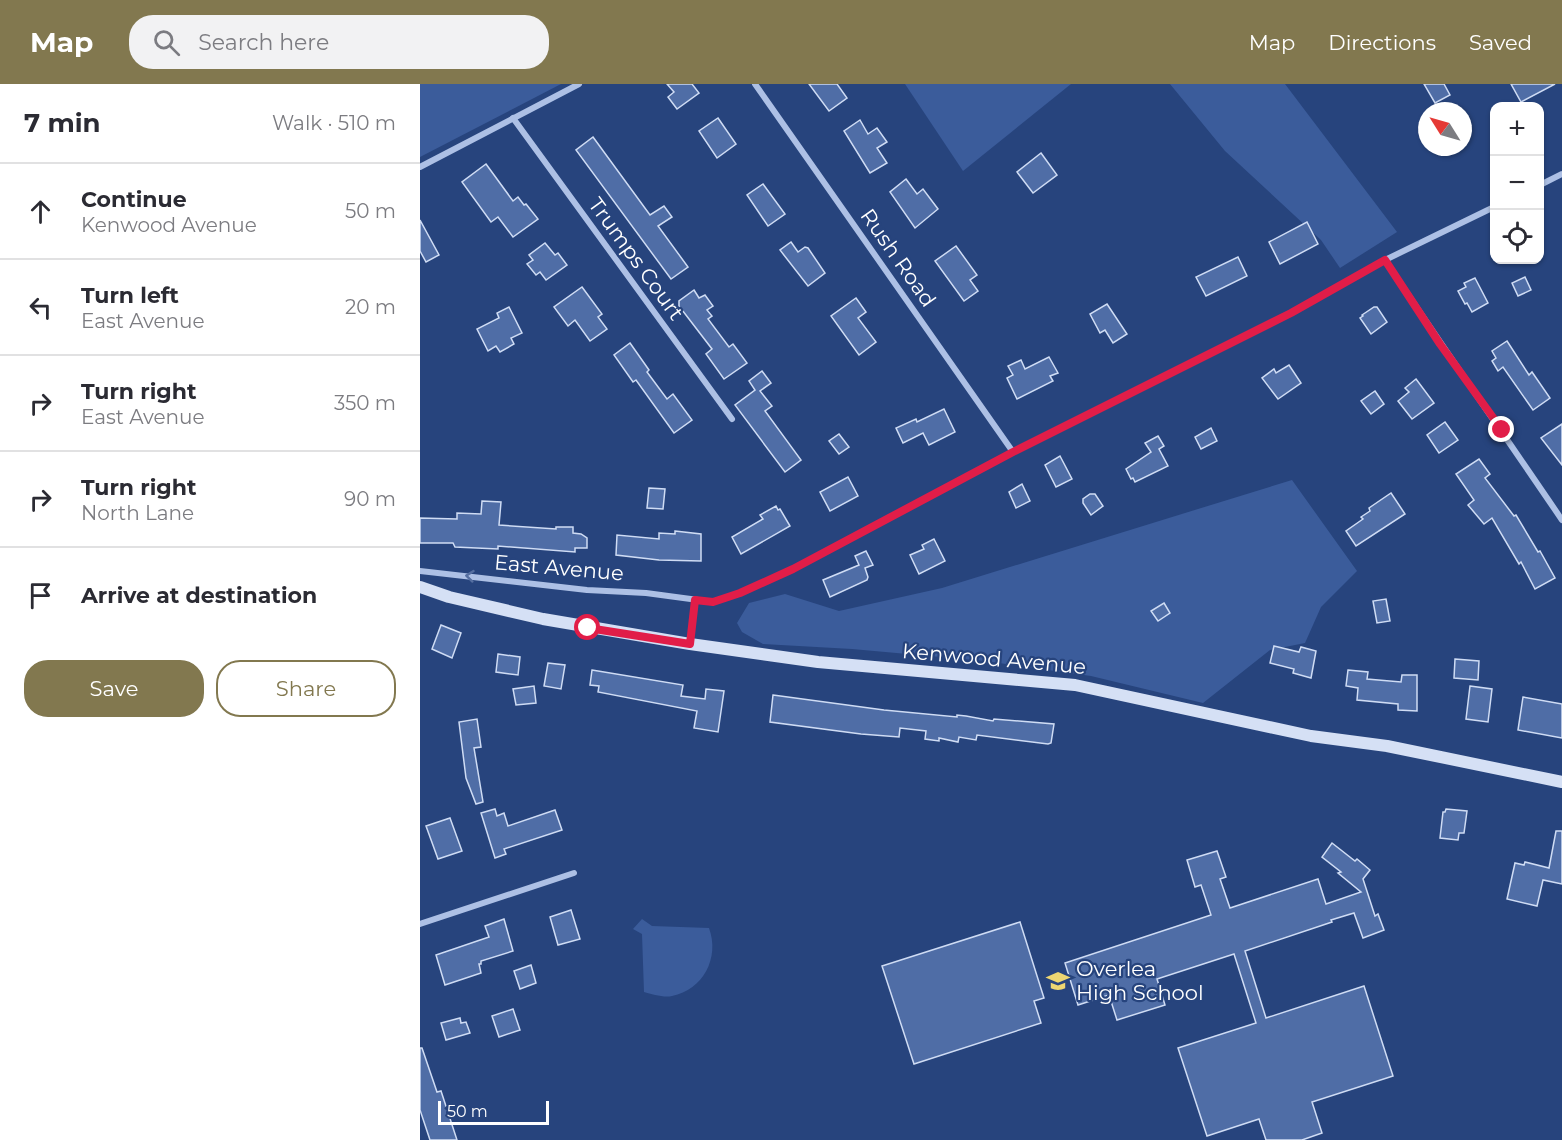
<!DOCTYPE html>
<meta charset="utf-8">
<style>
:root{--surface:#fff;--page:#f2f2f3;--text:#2b2b33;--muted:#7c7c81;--line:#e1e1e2;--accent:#82784f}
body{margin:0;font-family:Montserrat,sans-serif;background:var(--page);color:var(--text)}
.controls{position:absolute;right:18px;top:18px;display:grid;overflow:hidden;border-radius:12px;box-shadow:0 2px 4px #0004}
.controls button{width:54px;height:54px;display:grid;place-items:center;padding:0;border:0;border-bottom:2px solid var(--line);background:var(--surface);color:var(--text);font:30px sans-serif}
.compass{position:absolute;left:998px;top:18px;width:54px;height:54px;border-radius:50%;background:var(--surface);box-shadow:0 2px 4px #0004;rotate:307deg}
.scale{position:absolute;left:18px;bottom:15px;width:111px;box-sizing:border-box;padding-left:6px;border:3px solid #fff;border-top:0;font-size:16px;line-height:21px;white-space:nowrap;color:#fff;-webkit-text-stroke:4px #27447d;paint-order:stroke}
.stop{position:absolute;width:18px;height:18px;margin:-14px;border:4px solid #e11d48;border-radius:50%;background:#fff}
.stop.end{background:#e11d48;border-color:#fff;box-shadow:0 2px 6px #0008}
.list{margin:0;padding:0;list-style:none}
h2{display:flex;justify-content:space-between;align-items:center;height:78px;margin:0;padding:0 24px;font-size:26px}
h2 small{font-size:20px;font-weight:400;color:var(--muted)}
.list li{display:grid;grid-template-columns:39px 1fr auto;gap:18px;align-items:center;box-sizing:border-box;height:96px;padding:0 24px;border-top:2px solid var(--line)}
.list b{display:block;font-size:22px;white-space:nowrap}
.list p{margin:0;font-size:20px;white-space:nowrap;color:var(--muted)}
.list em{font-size:20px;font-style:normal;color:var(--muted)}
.actions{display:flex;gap:12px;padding:18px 24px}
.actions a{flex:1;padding:14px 0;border:2px solid var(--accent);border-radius:24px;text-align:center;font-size:21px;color:var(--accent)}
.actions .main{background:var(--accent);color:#fff}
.icon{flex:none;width:33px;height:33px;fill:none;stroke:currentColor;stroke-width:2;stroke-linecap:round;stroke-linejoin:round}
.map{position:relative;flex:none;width:1142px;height:1056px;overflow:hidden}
header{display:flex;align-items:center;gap:36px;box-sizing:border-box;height:84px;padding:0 30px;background:var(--accent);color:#fff}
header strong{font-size:28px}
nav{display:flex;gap:33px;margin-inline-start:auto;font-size:21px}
.search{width:420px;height:54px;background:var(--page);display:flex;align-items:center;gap:15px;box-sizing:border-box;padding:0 21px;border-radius:24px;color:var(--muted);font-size:22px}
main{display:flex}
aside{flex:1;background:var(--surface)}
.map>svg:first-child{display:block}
.green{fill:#3b5c9b}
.building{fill:#4f6da6;stroke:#cfdcf4;stroke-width:1.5}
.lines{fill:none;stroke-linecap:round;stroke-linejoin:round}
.minor{stroke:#adc0e5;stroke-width:6}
.secondary{stroke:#d5e0f5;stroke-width:12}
.oneway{stroke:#566fa1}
.route{stroke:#e11d48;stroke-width:8}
.labels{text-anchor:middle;stroke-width:4.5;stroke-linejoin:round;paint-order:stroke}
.street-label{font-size:21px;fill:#fff;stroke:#27447d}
.poi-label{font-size:21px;fill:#fff;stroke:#27447d;text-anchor:start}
</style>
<header>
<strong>Map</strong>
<div class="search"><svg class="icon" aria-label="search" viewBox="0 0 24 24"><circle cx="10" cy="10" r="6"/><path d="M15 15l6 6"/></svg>Search here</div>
<nav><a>Map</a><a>Directions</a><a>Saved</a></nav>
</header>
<main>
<aside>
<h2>7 min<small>Walk · 510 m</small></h2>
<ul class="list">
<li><svg class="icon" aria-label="ahead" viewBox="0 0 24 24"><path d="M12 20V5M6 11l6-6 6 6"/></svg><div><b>Continue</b><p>Kenwood Avenue</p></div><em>50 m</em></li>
<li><svg class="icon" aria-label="left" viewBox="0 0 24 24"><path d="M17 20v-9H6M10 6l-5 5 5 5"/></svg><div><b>Turn left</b><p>East Avenue</p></div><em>20 m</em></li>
<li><svg class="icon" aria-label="right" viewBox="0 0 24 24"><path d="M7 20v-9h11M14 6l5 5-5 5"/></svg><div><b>Turn right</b><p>East Avenue</p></div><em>350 m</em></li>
<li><svg class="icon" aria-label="right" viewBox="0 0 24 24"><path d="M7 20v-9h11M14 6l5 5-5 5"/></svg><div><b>Turn right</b><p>North Lane</p></div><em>90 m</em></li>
<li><svg class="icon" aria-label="arrive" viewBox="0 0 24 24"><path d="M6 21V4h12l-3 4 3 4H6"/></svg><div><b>Arrive at destination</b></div></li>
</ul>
<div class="actions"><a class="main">Save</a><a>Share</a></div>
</aside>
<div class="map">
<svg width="1142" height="1056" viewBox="0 0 1142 1056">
<rect width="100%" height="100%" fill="#27447d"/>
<g class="green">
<path d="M0 0H141L0 73Z"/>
<path d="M485 0H651L543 87Z"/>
<path d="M750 0H865L977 148 920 184 901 156 805 67Z"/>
<path d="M872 396 937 487 901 523 885 559 850 566 783 619 671 592 565 577 432 565 343 560 322 548 317 539 329 519 365 510 419 527 522 504Z"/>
<path d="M222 835 232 842 289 844C300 874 283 906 252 912 244 914 232 910 224 908L222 850 213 845Z"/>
</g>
<g class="building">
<path d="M247 0H272L279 9 257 25 248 13 254 8Z"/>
<path d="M389 0H417L427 14 409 27Z"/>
<path d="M1004 0H1024L1030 11 1015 19Z"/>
<path d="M1091 0H1135L1101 18Z"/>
<path d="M298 34 316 60 297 74 279 47Z"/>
<path d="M440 36 448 50 457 44 467 58 457 64 467 79 450 89 424 47Z"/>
<path d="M173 53 230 131 244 122 252 133 238 142 268 183 251 195 156 66Z"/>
<path d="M621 69 637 91 613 109 597 88Z"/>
<path d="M66 80 93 117 98 113 104 121 106 120 118 135 93 153 78 133 71 138 42 98Z"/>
<path d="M486 95 497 110 503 105 518 125 495 144 470 108Z"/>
<path d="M343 100 365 130 348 142 327 111Z"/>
<path d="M0 136 19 171 6 178 0 167Z"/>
<path d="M887 138 898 160 860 180 849 158Z"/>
<path d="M371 158 378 168 385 163 388 164 405 189 388 202 360 166Z"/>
<path d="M125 159 135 171 138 169 147 181 126 196 120 188 116 191 107 180 113 176 109 171Z"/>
<path d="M536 162 557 191 550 196 558 207 544 217 515 177Z"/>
<path d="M818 173 827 192 786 212 776 193Z"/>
<path d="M1105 193 1111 206 1098 212 1092 199Z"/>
<path d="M1055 194 1068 219 1052 228 1047 219 1045 220 1038 207 1046 203 1044 199Z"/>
<path d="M162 203 182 230 178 233 187 245 170 257 155 236 148 242 134 223Z"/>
<path d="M274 206 279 214 285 211 293 222 287 226 292 232 288 235 309 263 313 260 327 279 304 295 286 270 292 265 259 222V217Z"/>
<path d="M436 214 446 228 438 234 456 258 439 271 411 232Z"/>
<path d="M687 220 707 250 693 259 685 246 680 249 670 230Z"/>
<path d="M89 223 102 249 91 254 94 260 80 268 76 262 68 267 57 245 79 234 77 229Z"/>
<path d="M954 223H957L967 238 951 250 940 234 943 232 942 231Z"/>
<path d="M1087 257 1109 291 1112 288 1130 314 1113 326 1083 283 1078 287 1072 277 1076 274 1072 267Z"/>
<path d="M210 259 229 286 227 288 247 315 253 310 272 336 254 349 216 296 213 298 194 271Z"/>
<path d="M629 273 638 289 630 292 633 297 597 315 587 294 593 291 588 282 601 276 605 285Z"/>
<path d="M869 281 881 299 858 315 842 294 854 285 856 289Z"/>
<path d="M342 287 351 299 340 307 352 322 345 327 381 376 365 388 315 321 335 306 329 297Z"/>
<path d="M996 295 1014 319 992 335 978 317 989 308 985 304Z"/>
<path d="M955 307 964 320 951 330 941 317Z"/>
<path d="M524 325 535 348 509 361 503 349 483 359 476 344 496 335 497 338Z"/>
<path d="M1025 338 1038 356 1019 369 1007 351Z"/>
<path d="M1142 340V381L1121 354Z"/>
<path d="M791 344 797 357 781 365 775 353Z"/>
<path d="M419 350 429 363 419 370 409 357Z"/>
<path d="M738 352 744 362 739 365 748 382 715 398 713 394 711 395 706 385 731 368 725 359Z"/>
<path d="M640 372 652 395 636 403 625 381Z"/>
<path d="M1059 375 1070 390 1065 394 1094 432 1096 431 1118 468 1120 467 1135 494 1115 505 1101 478 1099 480 1072 434 1064 440 1048 421 1054 416 1036 390Z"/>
<path d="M428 393 438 412 410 427 400 408Z"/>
<path d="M602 400 610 417 596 424 589 408Z"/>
<path d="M229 404 245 405 243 425 227 424Z"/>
<path d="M971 409 985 430 936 462 926 447 943 435 941 433 950 427 949 424Z"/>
<path d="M670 410H675L683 422 671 431 663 419V415Z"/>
<path d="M62 417 81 418 79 441 136 445V443H153V449L161 450 167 454V464H155V468L78 462V465L35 463 33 459H0V434L37 435V429L61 430Z"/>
<path d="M356 422 358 426 360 425 370 442 321 470 312 453 343 435 340 431Z"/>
<path d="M255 447 281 450V477L239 476 196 471 197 451 239 455V449L255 450Z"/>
<path d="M514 455 525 477 499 490 490 471 504 465 502 461Z"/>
<path d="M446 467 453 481 445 484 448 493 447 496 410 513 403 496 439 481 435 472Z"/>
<path d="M966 515 970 537 957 539 953 517Z"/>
<path d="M744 519 750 529 738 537 731 527Z"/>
<path d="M21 541 41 549 32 574 12 565Z"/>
<path d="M854 562 879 568 881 563 896 567 891 594 873 589 874 585 850 579Z"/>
<path d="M78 570 100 573 98 591 76 588Z"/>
<path d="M1035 575 1059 577 1058 596 1034 594Z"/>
<path d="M128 579 145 581 141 605 124 602Z"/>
<path d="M172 586 263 601 261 612 285 615 286 605 304 607 298 648 274 644 277 627 178 608 179 602 170 601Z"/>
<path d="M928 586 948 588 947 595 981 598 982 591H997V627L978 626V620L937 616 938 604 926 602Z"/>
<path d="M114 602 116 619 96 621 93 605Z"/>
<path d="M1050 602 1072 605 1068 638 1046 635Z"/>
<path d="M353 611 464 626 537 633V631L546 632 573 637 574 635 634 640 631 659 628 660 557 651 556 656 539 653 538 658 519 654V657L505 655 506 647 480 644 479 653 441 650 350 638Z"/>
<path d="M1103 613 1142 620V654L1098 646Z"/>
<path d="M57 635 61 663 54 664 63 718 56 720 46 694 39 638Z"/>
<path d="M75 725 77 732 84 729 88 742 135 726 142 746 84 765 86 770 75 774 61 729Z"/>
<path d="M1026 725 1047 727 1044 749H1039L1038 756 1020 754 1023 728H1025Z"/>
<path d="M30 734 42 767 18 775 6 742Z"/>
<path d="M1136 747H1142V800L1123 796 1117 822 1087 815 1095 779 1104 781 1105 778 1129 784Z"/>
<path d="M912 759 935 777 937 775 950 786 943 795 955 832 958 830 964 846 943 854 934 829 911 836 912 838 825 867 846 934 944 902 973 992 892 1018 902 1049 882 1056H846L839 1035 787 1052 758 964 836 939 814 870 737 895 745 921 697 936 689 911 658 921 645 879 791 831 781 801 775 803 767 776 797 767 806 793 800 795 810 824 898 795 906 820 941 808 918 789 921 788 902 773Z"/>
<path d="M151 826 160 855 138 861 130 833Z"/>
<path d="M84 835 93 867 61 877V880H59L61 889 25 901 16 871 69 853 65 842Z"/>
<path d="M600 838 624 914 614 917 621 939 494 980 462 882Z"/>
<path d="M111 881 116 899 100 905 94 887Z"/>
<path d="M93 925 100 946 79 953 72 932Z"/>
<path d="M40 934 41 939 46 938 50 949 26 956 21 939Z"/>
<path d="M0 964H2L17 1008 21 1007 37 1056H10L0 1026Z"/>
</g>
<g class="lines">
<g class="minor">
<path d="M335 0 593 368"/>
<path d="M93 34 312 335"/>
<path d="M0 83 159 0"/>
<path d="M1120 101 1142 90"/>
<path d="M965 176C1023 264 1083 349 1142 436"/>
<path d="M0 487 167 506 226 509 293 518 320 509 373 485 593 368 871 229 965 176 1074 123"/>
<path d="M270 560 275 516"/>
<path d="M0 840 154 789"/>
</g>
<path class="secondary" d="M0 503 29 513 123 535 270 560 398 578 655 601 891 652 967 662 1142 698"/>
</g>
<defs><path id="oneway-chevron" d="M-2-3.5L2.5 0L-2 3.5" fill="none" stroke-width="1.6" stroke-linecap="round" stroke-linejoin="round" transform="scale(1.5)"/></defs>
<use class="oneway" href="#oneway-chevron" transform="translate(50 492) rotate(-174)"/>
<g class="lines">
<path class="route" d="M168 544 270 560 275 516 293 518 320 509 373 485 593 368 871 229 965 176 1020 260 1082 346"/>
</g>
<defs>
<g id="school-bare" transform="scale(1.8)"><path d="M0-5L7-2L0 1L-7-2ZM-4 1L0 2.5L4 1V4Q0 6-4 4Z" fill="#edd672" stroke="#27447d" stroke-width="2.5" paint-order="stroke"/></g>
</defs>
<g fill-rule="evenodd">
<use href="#school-bare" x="638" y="897"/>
</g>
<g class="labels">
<g class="street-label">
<text transform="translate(478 174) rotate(55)" y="7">Rush Road</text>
<text transform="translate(216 175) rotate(54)" y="7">Trumps Court</text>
<text transform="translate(139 484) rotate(5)" y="7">East Avenue</text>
<text transform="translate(574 575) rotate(5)" y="7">Kenwood Avenue</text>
</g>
<g class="poi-label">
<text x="656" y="892">Overlea<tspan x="656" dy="24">High School</tspan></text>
</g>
</g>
</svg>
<div class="controls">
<button>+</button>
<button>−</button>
<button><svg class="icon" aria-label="locate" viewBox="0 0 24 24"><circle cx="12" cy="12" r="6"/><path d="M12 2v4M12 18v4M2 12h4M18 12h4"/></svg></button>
</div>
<svg class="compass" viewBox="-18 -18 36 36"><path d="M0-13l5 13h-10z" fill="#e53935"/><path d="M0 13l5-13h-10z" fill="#7c7c81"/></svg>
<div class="scale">50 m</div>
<div class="stop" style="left:168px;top:544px"></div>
<div class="stop end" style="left:1082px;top:346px"></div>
</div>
</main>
